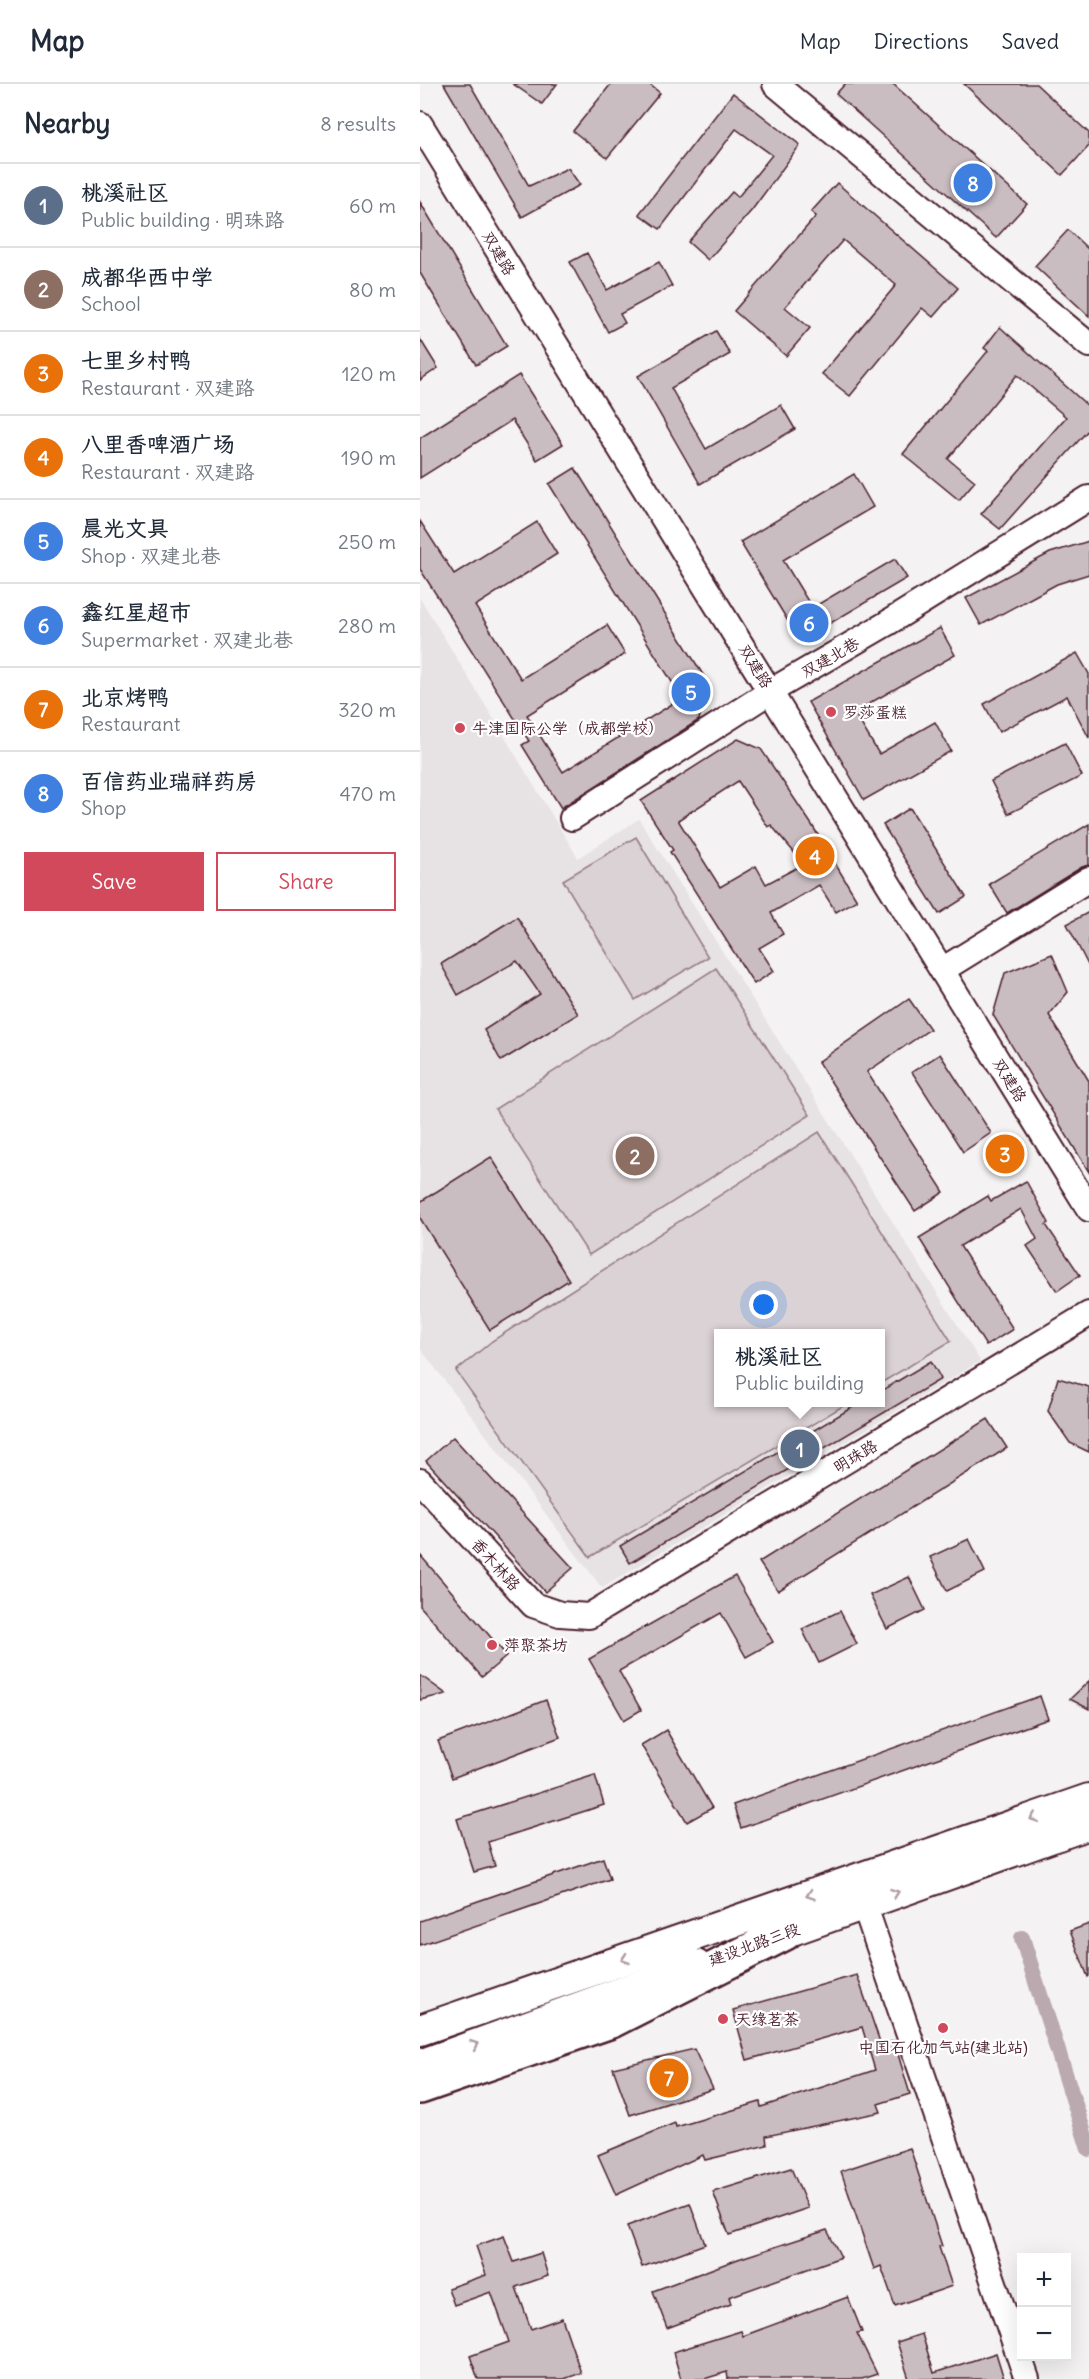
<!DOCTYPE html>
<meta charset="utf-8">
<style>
:root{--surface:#fff;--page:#f2f2f3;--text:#1f2937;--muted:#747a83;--line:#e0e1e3;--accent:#d1495b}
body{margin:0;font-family:Delius,"LXGW WenKai TC",sans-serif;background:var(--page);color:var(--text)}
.controls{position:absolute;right:18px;bottom:18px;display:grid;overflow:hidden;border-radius:0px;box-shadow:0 6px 24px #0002}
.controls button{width:54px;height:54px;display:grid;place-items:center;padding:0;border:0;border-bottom:2px solid var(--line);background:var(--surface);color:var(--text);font:30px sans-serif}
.you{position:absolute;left:344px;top:1221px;width:21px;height:21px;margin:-15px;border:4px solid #fff;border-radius:50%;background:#1a73e8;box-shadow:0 0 0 9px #1a73e833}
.badge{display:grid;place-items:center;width:39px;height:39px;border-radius:50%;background:var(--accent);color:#fff;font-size:20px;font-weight:700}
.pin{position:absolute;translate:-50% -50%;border:3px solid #fff;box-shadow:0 2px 6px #0006}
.popup{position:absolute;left:294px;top:1245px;width:171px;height:78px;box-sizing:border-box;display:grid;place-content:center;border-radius:0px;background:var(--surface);filter:drop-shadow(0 2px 4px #0005);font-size:20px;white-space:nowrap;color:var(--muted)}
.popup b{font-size:22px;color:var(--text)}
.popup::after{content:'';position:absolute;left:50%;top:100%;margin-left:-12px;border:12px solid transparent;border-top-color:var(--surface)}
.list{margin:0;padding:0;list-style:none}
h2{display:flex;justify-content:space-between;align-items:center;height:78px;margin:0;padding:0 24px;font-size:26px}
h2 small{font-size:20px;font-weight:400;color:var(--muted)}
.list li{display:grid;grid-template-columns:39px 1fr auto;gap:18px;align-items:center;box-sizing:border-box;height:84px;padding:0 24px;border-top:2px solid var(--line)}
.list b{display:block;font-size:22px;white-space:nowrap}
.list p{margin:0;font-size:20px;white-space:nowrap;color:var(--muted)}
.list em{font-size:20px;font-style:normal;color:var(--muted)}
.actions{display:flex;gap:12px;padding:18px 24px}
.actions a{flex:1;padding:14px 0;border:2px solid var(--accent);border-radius:0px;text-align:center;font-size:21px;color:var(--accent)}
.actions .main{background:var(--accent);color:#fff}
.map{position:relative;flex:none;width:669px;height:2295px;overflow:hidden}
header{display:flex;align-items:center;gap:36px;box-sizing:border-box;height:84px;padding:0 30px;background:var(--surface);border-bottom:2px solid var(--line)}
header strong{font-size:28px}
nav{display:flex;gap:33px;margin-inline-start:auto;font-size:21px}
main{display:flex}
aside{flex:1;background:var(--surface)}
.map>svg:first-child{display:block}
.built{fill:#e7e2e3;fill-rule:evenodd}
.green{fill:#dbd2d5;stroke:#927880;stroke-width:1.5}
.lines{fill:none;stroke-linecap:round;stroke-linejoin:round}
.canal{stroke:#baa9ae;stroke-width:16}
.building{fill:#cabdc1;stroke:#4a1f2b;stroke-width:1.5;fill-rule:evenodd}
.minor-casing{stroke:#4a1f2b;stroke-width:28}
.major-casing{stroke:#4a1f2b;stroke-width:34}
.highway-casing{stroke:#4a1f2b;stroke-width:38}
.minor{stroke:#fff;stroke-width:24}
.major{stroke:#fff;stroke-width:30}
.highway{stroke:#fff;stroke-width:33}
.oneway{stroke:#ae9aa0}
.poi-dot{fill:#d1495b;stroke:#fff;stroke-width:2}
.labels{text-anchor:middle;stroke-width:4.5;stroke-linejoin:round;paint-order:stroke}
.street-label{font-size:16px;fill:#4a1f2b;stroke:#fff}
.poi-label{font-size:16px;fill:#4a1f2b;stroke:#fff;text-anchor:start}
</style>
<header>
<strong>Map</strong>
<nav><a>Map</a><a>Directions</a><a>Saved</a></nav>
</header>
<main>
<aside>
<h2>Nearby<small>8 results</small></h2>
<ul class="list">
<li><span class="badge" style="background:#5c6f8a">1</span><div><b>桃溪社区</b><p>Public building · 明珠路</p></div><em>60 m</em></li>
<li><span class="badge" style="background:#8d6e63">2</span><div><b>成都华西中学</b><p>School</p></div><em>80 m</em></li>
<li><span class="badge" style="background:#e8710a">3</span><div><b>七里乡村鸭</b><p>Restaurant · 双建路</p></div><em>120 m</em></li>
<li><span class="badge" style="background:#e8710a">4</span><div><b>八里香啤酒广场</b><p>Restaurant · 双建路</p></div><em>190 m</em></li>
<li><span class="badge" style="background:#3f7fe0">5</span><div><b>晨光文具</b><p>Shop · 双建北巷</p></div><em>250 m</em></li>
<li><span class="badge" style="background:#3f7fe0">6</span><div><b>鑫红星超市</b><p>Supermarket · 双建北巷</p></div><em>280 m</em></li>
<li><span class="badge" style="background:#e8710a">7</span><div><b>北京烤鸭</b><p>Restaurant</p></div><em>320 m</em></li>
<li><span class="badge" style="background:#3f7fe0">8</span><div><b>百信药业瑞祥药房</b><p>Shop</p></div><em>470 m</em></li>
</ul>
<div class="actions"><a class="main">Save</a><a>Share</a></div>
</aside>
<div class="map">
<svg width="669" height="2295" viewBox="0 0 669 2295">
<rect width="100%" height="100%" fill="#f4f2f2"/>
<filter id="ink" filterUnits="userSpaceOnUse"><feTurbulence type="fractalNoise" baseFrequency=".0167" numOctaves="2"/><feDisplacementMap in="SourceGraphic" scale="12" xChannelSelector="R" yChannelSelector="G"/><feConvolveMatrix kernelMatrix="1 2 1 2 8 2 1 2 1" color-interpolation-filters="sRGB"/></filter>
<g filter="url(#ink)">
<path class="built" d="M0 514 158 774 219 735 560 1277 182 1504 0 1264ZM299 1250H461V1318H299Z"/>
<g class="green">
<path d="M216 753 288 873 215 916 143 796Z"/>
<path d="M296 884 390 1031 169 1171 75 1025Z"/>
<path d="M399 1048 531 1257 461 1299V1250H299V1318L428 1319 170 1473 36 1287 72 1257Z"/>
</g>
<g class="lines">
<path class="canal" d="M602 1854 669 2065"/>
</g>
<g class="building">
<path d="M24 0H50L109 102 148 84 160 101 102 133Z"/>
<path d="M93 0H137L122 20Z"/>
<path d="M191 0H229L240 9 187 74 153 47Z"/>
<path d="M425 0H473L607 120 576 154 416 10Z"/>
<path d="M544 0H616L669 49V62L642 91Z"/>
<path d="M313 9 380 61 332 126 288 176 268 158 312 108 318 113 352 71 316 45 240 145 219 130Z"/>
<path d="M417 99 538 204 513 233 502 224 430 312 402 290 476 201 423 156 365 223 390 244 366 272 314 227 396 132 391 128Z"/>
<path d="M0 118 87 262 56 281 0 189Z"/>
<path d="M648 146 669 166V232L615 182Z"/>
<path d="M167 169 187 206 239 178 252 202 200 230 205 239 188 248 150 178Z"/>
<path d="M580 243 669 323V345L580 445 561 430 646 333 597 291 528 375 555 397 539 416 483 370 568 267 564 264Z"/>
<path d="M296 247 310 270 251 304 286 365 361 321 375 345 280 400 218 292Z"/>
<path d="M0 255 18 284 0 296Z"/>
<path d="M99 291 143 360 117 376 92 336 0 394V354Z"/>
<path d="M155 384 288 599 279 636 141 724 102 661 109 657 0 485V437L34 490 117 438 137 470 55 522 101 595 187 541 205 570 107 631 143 688 262 614 129 400Z"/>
<path d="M434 390 453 423 363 476 392 524 475 475 487 494 380 557 320 458Z"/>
<path d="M669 457V490L637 500 561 541 546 514 630 469Z"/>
<path d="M520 544 535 571 434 628 459 670 515 638 531 667 444 716 388 618Z"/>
<path d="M657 569 669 590V654L647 612 579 648 564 620Z"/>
<path d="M318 655 341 665 392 741 437 816 416 828 399 801 351 829 363 850 339 864 354 887 334 900 250 768 253 766 221 717ZM318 697 348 743 351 741 384 780 346 800 336 782 300 803 258 736Z"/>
<path d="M645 659 662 692 588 730 571 697Z"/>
<path d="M490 724 546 813 519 830 463 741Z"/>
<path d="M669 740V781L662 783 587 829 569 800Z"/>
<path d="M669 828V883L647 840Z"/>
<path d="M97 833 158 930 81 977 64 946 120 910 97 877 38 911 21 880Z"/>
<path d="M632 870 648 908 629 931 669 997V1088L573 931 585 889Z"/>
<path d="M489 915 510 945 447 988 524 1108 495 1127 398 978Z"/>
<path d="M520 970 571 1049 543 1068 492 988Z"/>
<path d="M71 1073 149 1196 70 1246 0 1134V1118Z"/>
<path d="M606 1097 629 1139 626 1141 660 1191 637 1207 607 1162 617 1155 601 1125 540 1162 593 1245 566 1262 499 1154 568 1112 571 1117Z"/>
<path d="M511 1277 521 1295 210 1479 200 1462 441 1318H461V1307Z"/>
<path d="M638 1294 669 1303V1368L650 1359 628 1327Z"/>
<path d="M568 1335 587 1364 358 1507 339 1478Z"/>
<path d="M33 1353 153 1484 125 1508 6 1377Z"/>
<path d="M549 1455 565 1488 527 1507 510 1473Z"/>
<path d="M0 1471 87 1572 62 1593 0 1522Z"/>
<path d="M315 1492 353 1558 326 1573 301 1529 199 1587 221 1626 204 1636 169 1575Z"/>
<path d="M489 1493 505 1526 467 1545 450 1511Z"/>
<path d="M420 1527 437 1560 399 1579 382 1545Z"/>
<path d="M0 1591 26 1610 0 1616Z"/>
<path d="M669 1597V1625L650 1615Z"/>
<path d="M620 1612 628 1635 321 1744 313 1721Z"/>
<path d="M126 1616 140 1653 32 1694 18 1657Z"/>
<path d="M246 1646 292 1724 267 1738 221 1661Z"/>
<path d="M175 1691 184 1721 68 1758 75 1782 54 1788 37 1735Z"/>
<path d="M183 1774 190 1795 0 1861V1837Z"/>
<path d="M669 1840V1892L668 1893 650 1847Z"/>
<path d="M437 1891 461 1961 474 1957 490 2010 458 2020 461 2028 346 2052 347 2061 285 2076 283 2071 196 2111 178 2071 255 2039 256 2043 340 2018 341 2023 455 1986 442 1943 327 1976 313 1926Z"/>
<path d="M274 1965 293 2005 210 2031 193 1984Z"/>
<path d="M490 2064 522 2162 519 2163 532 2202 475 2222 461 2182 454 2185 421 2087Z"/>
<path d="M371 2084 388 2124 309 2151 293 2108Z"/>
<path d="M270 2119 285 2160 222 2183 207 2142Z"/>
<path d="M407 2146 421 2173 309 2213 311 2220 247 2244 233 2207 318 2175Z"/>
<path d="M84 2152 94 2178 121 2169 128 2192 96 2203 111 2245 142 2234 161 2289 144 2295H58L50 2272 89 2258 71 2208 34 2221 28 2204 66 2191 56 2162Z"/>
<path d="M428 2213 442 2248 437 2249 457 2290 442 2295H308L307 2288 284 2295H261L253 2268 321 2247 323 2252Z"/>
<path d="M502 2250 514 2289 576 2269 584 2295H489L477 2258Z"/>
</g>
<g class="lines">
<g class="minor-casing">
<g id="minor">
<path d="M355 0 669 261"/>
<path d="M0 40 669 1125"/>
<path d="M152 734 351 607 466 540 669 414"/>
<path d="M522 886 669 795"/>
<path d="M0 1397 113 1521 140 1530 169 1532 669 1230"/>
<path d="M444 1820 607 2295"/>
</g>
</g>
<g class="major-casing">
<g id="major">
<path d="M341 1857 669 1740"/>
<path d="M0 1946 669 1715"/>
<path d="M0 1981 276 1881"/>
</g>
</g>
<g class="highway-casing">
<path id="highway" d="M0 2003 191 1937 365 1849"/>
</g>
<use href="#minor" class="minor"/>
<use href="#major" class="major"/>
<use href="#highway" class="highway"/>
</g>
<defs><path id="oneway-chevron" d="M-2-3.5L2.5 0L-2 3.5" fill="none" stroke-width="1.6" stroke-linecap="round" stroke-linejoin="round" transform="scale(1.5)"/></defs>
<g class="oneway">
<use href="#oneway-chevron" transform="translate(614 1734) rotate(161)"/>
<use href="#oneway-chevron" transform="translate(475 1809) rotate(-20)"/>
<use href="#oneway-chevron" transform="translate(390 1811) rotate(161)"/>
<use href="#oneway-chevron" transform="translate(205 1875) rotate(161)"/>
<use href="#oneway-chevron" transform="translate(55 1961) rotate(-20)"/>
</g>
</g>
<g class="poi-dot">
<circle cx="411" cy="628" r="6"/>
<circle cx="40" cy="644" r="6"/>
<circle cx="72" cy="1561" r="6"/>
<circle cx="303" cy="1935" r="6"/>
<circle cx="523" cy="1944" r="6"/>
</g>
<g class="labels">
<g class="street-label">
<text transform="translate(79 169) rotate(59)" y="6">双建路</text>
<text transform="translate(410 573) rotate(-30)" y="6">双建北巷</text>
<text transform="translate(336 582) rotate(58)" y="6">双建路</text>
<text transform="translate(590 996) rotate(58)" y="6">双建路</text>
<text transform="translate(435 1372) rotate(-31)" y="6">明珠路</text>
<text transform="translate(76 1480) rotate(48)" y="6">香木林路</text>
<text transform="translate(334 1860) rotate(-20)" y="6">建设北路三段</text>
</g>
<g class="poi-label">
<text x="423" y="634">罗莎蛋糕</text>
<text x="52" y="650">牛津国际公学（成都学校）</text>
<text x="84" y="1567">萍聚茶坊</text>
<text x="315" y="1941">天缘茗茶</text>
<text x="523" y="1969" text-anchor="middle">中国石化加气站(建北站)</text>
</g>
</g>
</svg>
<div class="controls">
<button>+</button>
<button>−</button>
</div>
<div class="you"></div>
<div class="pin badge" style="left:380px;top:1365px;background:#5c6f8a">1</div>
<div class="popup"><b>桃溪社区</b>Public building</div>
<div class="pin badge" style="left:215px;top:1072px;background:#8d6e63">2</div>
<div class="pin badge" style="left:585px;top:1070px;background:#e8710a">3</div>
<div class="pin badge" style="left:395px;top:772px;background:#e8710a">4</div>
<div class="pin badge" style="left:271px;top:608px;background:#3f7fe0">5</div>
<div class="pin badge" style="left:389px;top:539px;background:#3f7fe0">6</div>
<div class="pin badge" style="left:249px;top:1994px;background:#e8710a">7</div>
<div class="pin badge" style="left:553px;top:99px;background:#3f7fe0">8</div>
</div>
</main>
